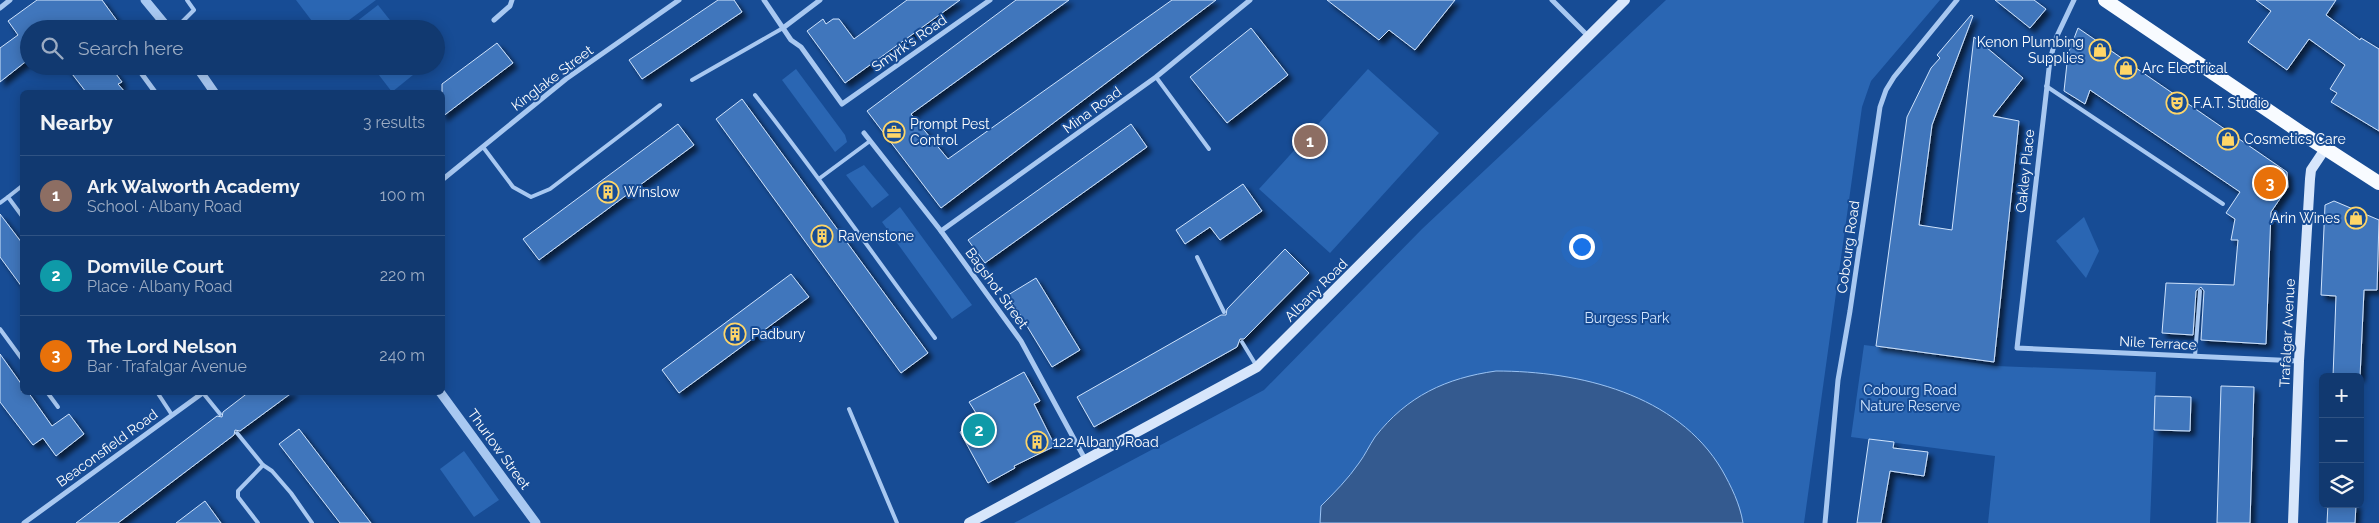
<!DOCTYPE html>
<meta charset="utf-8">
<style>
:root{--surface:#113970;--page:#1e4478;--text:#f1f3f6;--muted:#9cacc3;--line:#305383;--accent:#8bbbb9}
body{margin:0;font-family:Raleway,sans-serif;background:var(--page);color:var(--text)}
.controls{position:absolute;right:15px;bottom:15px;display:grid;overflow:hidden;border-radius:8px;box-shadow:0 2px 12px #0003}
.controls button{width:45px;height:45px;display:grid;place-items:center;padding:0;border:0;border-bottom:1px solid var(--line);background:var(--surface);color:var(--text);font:25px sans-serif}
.you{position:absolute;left:1581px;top:246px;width:18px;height:18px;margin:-12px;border:4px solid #fff;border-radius:50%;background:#1a73e8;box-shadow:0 0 0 8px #1a73e833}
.badge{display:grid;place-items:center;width:32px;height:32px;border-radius:50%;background:var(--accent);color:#fff;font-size:16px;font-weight:700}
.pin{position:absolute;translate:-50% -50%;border:2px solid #fff;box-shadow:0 1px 5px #0006}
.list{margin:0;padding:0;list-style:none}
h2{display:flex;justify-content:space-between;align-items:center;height:65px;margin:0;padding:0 20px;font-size:21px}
h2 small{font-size:16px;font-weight:400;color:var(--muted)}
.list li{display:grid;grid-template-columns:32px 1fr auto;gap:15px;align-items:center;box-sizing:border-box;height:80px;padding:0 20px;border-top:1px solid var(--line)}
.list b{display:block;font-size:19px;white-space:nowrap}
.list p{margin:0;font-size:16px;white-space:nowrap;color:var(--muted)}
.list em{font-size:16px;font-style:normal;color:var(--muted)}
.icon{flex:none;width:28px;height:28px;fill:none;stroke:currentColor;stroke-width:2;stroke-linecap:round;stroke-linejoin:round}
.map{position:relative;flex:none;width:2379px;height:523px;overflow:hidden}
.search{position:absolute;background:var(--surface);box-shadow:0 2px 12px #0003;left:20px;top:20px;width:425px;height:55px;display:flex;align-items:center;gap:12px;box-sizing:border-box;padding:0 18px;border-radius:28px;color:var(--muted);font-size:19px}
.panel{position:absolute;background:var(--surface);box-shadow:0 2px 12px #0003;left:20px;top:90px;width:425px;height:305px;border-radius:8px}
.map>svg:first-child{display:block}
.green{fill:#2a66b3}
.water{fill:#345a8f;stroke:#9bc3f3}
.building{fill:#4076bc;stroke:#cfe3fc;filter:url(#shadow)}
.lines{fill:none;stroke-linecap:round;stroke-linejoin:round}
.service{stroke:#a8c8f1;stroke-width:4}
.minor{stroke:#a8c8f1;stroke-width:5}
.tertiary{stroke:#a8c8f1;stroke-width:9}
.secondary{stroke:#d7e6fb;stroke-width:10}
.trunk{stroke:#f8fbff;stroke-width:14}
.labels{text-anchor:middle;stroke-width:4;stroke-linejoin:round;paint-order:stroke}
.poi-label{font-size:14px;fill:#fff;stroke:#174c95;text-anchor:start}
.street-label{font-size:14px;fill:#fff;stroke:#174c95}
.park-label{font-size:14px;fill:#cfe3fc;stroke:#174c95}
</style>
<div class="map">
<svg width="2379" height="523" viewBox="0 0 2379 523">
<defs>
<filter id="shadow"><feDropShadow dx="4.5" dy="4.5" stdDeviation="2.5" flood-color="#0009"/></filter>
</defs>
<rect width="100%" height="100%" fill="#174c95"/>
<g class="green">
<path d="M296 0H376L337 29H318Z"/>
<path d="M1666 0H1940L1871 81 1862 107 1804 523H1014L1264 390 1422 229Z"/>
<path d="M378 5 397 29H347Z"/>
<path d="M372 66H424L392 92Z"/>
<path d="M796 69 845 135 847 142 835 152 782 80Z"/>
<path d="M1368 69 1439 133 1330 253 1259 189Z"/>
<path d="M864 165 889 195 872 208 846 175Z"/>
<path d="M900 207 972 305 952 319 882 222Z"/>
<path d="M2084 217 2099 251 2086 278 2056 241Z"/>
<path d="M1864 345 1936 354V357L1996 366 2156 372 2150 523H1988L1995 456 1851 437Z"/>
<path d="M464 451 499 500 474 517 440 469Z"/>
</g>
<path class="water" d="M1496 371C1579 371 1677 394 1722 470 1731 486 1740 504 1743 523H1320L1321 506C1334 493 1348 479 1359 463 1365 455 1369 446 1375 437 1407 396 1446 378 1496 371Z"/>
<g class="building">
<path d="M37 0H102L123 29H29V59L0 82V48L18 35 8 21Z"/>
<path d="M718 0H734L742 12 642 79 629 60Z"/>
<path d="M907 0H960L845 83 807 31 823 19 826 24 833 19H839L854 39Z"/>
<path d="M1016 0H1069L911 114 948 159 1172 0H1216L941 208 867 111Z"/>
<path d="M1327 0H1455L1415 50 1389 30 1379 40Z"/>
<path d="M1995 0H2034L2046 9 2030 28Z"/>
<path d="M2256 0H2336L2326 15 2360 40 2361 38 2379 49V131L2331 102 2337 93 2330 89 2345 65 2309 39 2287 70 2248 42 2271 11Z"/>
<path d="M1971 15 1973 16 1932 125 1919 225 1952 230 1974 37 2023 78 1993 116 2019 121 1994 362 1876 346 1907 117 1931 68 1940 58 1937 55Z"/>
<path d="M1251 28 1288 75 1227 123 1190 77Z"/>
<path d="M2078 28 2287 172 2288 187 2271 212 2266 344 2201 340 2204 291 2201 287 2196 291 2193 335 2162 333 2166 283 2234 285 2238 240H2231L2235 219 2226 213 2240 192 2090 90 2085 104 2064 91 2068 54Z"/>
<path d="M497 43 513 63 442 117V84Z"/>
<path d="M66 66H110L122 82 118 84 125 92H86Z"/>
<path d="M742 99 928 353 901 373 716 119Z"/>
<path d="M678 124 694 145 539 260 523 239Z"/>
<path d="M1131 124 1147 147 985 263 968 240Z"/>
<path d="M1243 184 1262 211 1220 240 1210 227 1185 244 1176 230Z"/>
<path d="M2334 201 2379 220 2377 290H2364L2360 377H2333L2336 296 2321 295 2325 205Z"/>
<path d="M0 214 22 243V287L0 257Z"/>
<path d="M1285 249 1309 273 1244 339H1240L1237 347 1094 427 1077 397 1221 315H1226L1227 309Z"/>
<path d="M791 274 809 297 679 393 662 370Z"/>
<path d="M1036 278 1080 350 1052 367 1008 295Z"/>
<path d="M0 354 22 385V392H28L52 426 69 414 84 434 56 456 43 438 33 445 0 402Z"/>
<path d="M1024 372 1040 401 1034 404 1055 446 1014 466 1015 468 988 483 960 432 971 426 967 418 976 413 969 402Z"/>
<path d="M2221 386 2254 387 2250 523H2217Z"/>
<path d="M249 392H293L240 431 235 430 234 435 118 523H76L217 416 222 417 223 412Z"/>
<path d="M2155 396 2191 397 2190 431 2154 430Z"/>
<path d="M299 429 371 523H340L279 444Z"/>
<path d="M1869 439 1894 442 1893 448 1928 452 1924 476 1890 471 1881 523H1857Z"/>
<path d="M205 501 221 523H176Z"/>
<path d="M2328 504H2356L2355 523H2327Z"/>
</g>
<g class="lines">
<g class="service">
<path d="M175 29 194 10 187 0"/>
<path d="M1156 77 1209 149"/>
<path d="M692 80 783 28"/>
<path d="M2046 86 2223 204"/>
<path d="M755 95C817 174 875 257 935 338"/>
<path d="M483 147 513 187 531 197 550 189 660 105"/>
<path d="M820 178 870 141"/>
<path d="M22 186 8 197 22 216"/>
<path d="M0 203 8 197"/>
<path d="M1197 257 1224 312"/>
<path d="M0 329 22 359"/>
<path d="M1242 342 1256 365"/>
<path d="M2195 356 2200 291"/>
<path d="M47 392 58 407"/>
<path d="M157 392 172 415"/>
<path d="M203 393 220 414"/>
<path d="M849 409 897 523"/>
<path d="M237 433 263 465 272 471 291 493 312 523"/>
<path d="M258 523 238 497V491L263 465"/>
</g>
<g class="minor">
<path d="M764 0 791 40 801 47 842 104 990 0"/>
<path d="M1552 0 1589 37"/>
<path d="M2074 0 2056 38 2050 60 2017 348 2299 361"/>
<path d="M0 8 10 0"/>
<path d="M494 20 510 6 512 0"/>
<path d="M783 28 820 0"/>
<path d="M136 66 155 92"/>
<path d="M864 133 941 231 1021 341 1086 461"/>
<path d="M442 180 566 79 679 0"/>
<path d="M941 231 1156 77 1250 0"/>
<path d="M24 523 204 392"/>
<path d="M1825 523 1838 380 1850 311 1880 107 1886 90 1894 77 1957 0"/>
</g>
<g class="tertiary">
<path d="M145 0 169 29"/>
<path d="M196 66 214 92"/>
<path d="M440 392 536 523"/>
</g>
<g class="secondary">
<path d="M969 523 1257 367 1625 0"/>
<path d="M2293 523 2299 361 2310 179 2311 170 2325 149"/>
</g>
<path class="trunk" d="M2105 0 2303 134 2379 183"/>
</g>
<defs>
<g id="shop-ring" transform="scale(1.125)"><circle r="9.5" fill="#174c95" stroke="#ffd668" stroke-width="1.5"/><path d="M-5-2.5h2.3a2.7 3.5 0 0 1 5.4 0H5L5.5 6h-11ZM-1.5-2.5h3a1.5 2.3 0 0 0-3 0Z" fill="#ffd668"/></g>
<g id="theatre-ring" transform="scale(1.125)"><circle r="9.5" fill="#174c95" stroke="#ffd668" stroke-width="1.5"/><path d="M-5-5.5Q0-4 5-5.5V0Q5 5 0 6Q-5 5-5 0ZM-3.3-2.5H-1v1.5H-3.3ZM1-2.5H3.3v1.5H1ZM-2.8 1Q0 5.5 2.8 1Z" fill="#ffd668"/></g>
<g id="office-ring" transform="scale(1.125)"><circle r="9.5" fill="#174c95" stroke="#ffd668" stroke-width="1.5"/><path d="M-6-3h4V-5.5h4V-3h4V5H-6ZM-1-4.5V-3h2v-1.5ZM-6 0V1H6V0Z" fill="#ffd668"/></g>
<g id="building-ring" transform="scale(1.125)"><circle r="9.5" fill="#174c95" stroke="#ffd668" stroke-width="1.5"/><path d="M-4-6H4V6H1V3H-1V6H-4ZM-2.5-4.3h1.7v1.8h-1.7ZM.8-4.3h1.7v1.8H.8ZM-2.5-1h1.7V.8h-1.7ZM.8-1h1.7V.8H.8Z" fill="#ffd668"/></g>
</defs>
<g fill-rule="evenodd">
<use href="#shop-ring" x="2100" y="50"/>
<use href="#shop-ring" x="2126" y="68"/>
<use href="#theatre-ring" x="2177" y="103"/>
<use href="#office-ring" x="894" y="132"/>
<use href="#shop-ring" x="2228" y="139"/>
<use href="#building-ring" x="608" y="192"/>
<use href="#shop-ring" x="2356" y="218"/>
<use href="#building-ring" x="822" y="236"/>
<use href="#building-ring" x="735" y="334"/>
<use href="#building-ring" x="1037" y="442"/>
</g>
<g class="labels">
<g class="poi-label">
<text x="2084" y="47" text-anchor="end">Kenon Plumbing<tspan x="2084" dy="16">Supplies</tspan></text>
<text x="2142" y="73">Arc Electrical</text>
<text x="2193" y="108">F.A.T. Studio</text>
<text x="910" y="129">Prompt Pest<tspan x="910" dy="16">Control</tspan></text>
<text x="2244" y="144">Cosmetics Care</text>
<text x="624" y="197">Winslow</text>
<text x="2340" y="223" text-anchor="end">Arin Wines</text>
<text x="838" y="241">Ravenstone</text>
<text x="751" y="339">Padbury</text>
<text x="1053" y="447">122 Albany Road</text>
</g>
<g class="street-label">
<text transform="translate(909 43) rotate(-35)" y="5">Smyrk's Road</text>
<text transform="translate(552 78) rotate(-37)" y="5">Kinglake Street</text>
<text transform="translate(1092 110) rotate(-36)" y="5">Mina Road</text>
<text transform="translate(2025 171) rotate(-84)" y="5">Oakley Place</text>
<text transform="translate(1848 247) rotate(-82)" y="5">Cobourg Road</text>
<text transform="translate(997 288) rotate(54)" y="5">Bagshot Street</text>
<text transform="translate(1316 290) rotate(-45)" y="5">Albany Road</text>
<text transform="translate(2287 333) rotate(-87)" y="5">Trafalgar Avenue</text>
<text transform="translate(2158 343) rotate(3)" y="5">Nile Terrace</text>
<text transform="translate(107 448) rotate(-36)" y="5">Beaconsfield Road</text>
<text transform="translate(499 449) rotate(54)" y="5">Thurlow Street</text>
</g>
<g class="park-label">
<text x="1627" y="323">Burgess Park</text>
<text x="1910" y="395">Cobourg Road<tspan x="1910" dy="16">Nature Reserve</tspan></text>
</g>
</g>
</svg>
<div class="controls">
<button>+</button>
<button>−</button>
<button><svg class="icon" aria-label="layers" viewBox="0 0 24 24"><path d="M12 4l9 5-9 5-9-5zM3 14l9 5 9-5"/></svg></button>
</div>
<div class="you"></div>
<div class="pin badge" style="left:1310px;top:141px;background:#8d6e63">1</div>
<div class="pin badge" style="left:979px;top:430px;background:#0f9aa8">2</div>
<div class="pin badge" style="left:2270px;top:183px;background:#e8710a">3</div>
<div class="search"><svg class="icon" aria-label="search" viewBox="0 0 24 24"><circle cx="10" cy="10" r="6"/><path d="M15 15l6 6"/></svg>Search here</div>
<section class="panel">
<h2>Nearby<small>3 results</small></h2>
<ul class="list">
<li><span class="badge" style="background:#8d6e63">1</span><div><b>Ark Walworth Academy</b><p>School · Albany Road</p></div><em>100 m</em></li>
<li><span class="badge" style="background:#0f9aa8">2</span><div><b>Domville Court</b><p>Place · Albany Road</p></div><em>220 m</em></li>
<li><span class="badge" style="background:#e8710a">3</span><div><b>The Lord Nelson</b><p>Bar · Trafalgar Avenue</p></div><em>240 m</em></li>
</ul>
</section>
</div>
